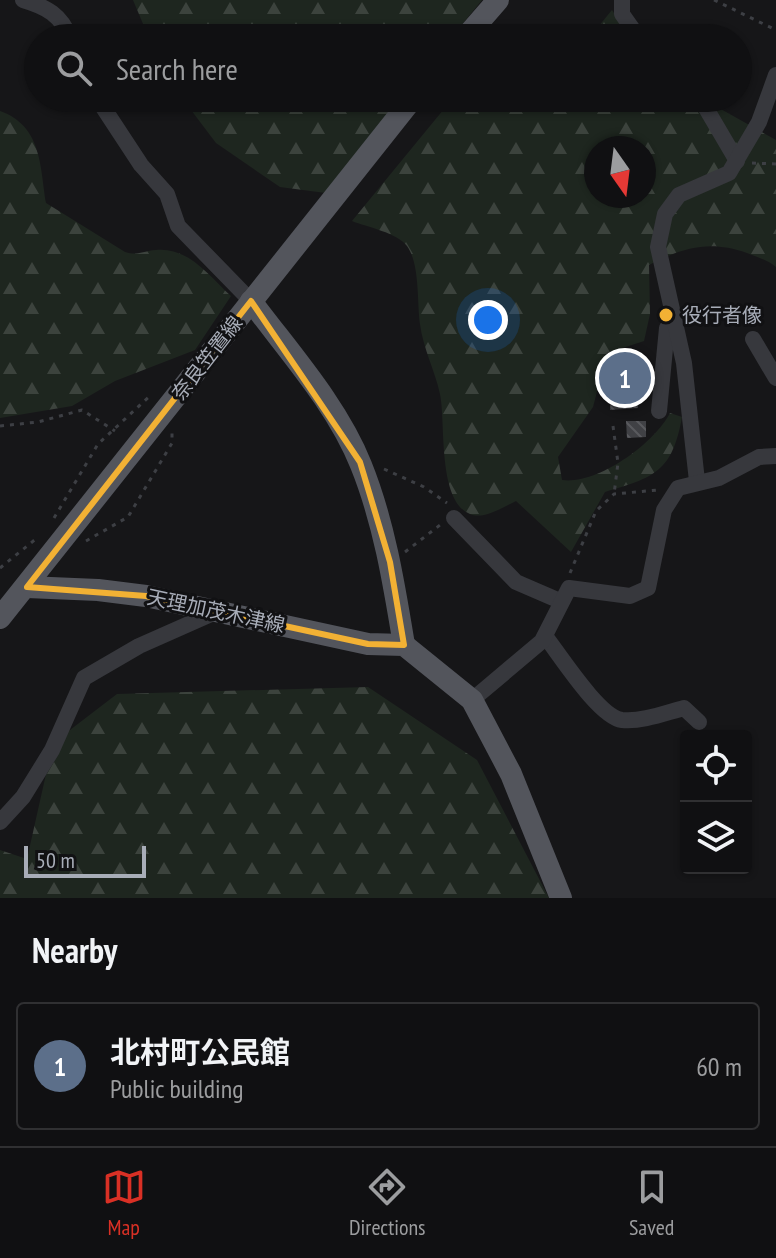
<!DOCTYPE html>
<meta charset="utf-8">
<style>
:root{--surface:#101012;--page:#1e1e20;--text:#f1f3f6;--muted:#9c9d9f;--line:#303032;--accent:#d93025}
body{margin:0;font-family:"PT Sans Narrow","Noto Sans JP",sans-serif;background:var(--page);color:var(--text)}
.controls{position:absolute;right:24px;bottom:24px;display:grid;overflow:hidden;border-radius:8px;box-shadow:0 2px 6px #0004}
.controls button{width:72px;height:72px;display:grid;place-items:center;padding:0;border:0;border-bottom:2px solid var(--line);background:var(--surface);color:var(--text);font:40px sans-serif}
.compass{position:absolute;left:584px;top:136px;width:72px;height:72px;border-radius:50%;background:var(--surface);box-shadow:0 2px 6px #0004;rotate:166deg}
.scale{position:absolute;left:24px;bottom:20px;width:122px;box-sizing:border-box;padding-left:8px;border:4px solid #a8adb8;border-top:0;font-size:22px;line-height:28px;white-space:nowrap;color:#a8adb8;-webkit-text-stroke:6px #111113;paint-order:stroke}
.you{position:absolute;left:488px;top:320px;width:28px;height:28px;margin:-20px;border:6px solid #fff;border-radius:50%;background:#1a73e8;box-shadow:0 0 0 12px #1a73e833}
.badge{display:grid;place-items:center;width:52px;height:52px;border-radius:50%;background:var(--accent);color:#fff;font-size:26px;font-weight:700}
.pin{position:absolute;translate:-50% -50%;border:4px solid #fff;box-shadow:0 2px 8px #0006}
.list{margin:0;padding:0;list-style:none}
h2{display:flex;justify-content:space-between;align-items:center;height:104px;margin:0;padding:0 32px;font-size:34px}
h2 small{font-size:26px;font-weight:400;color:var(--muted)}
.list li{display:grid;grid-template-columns:52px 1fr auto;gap:24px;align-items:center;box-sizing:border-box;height:128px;margin:0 16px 16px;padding:0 16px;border:2px solid var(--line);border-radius:8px}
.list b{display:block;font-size:30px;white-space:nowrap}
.list p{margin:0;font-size:26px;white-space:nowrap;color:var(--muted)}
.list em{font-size:26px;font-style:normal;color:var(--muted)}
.icon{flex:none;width:44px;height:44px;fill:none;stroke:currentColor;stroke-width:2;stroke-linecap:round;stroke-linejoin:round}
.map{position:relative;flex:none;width:776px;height:898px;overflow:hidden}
.search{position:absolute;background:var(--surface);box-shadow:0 2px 6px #0004;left:24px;right:24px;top:24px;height:88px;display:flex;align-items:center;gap:20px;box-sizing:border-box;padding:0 28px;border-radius:44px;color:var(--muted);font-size:30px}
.sheet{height:248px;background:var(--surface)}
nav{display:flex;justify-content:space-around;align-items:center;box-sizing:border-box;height:112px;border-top:2px solid var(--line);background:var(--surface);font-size:22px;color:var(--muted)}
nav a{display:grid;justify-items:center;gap:4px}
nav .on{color:var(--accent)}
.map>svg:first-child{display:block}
.forest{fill:url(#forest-firs);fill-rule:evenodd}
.building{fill:url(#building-back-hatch)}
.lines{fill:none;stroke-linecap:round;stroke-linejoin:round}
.path{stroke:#3d3f44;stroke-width:3;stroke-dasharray:4 6;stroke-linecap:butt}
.minor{stroke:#37383d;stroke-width:16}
.major{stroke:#53555c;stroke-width:22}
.marked{fill:none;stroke:#f2b134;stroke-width:6;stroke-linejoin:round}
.poi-dot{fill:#f2b134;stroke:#111113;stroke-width:3}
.labels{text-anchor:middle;stroke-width:6;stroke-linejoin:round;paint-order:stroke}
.poi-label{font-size:20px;fill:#a8adb8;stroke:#111113;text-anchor:start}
.street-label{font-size:20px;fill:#a8adb8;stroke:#111113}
</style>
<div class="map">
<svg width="776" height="898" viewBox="0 0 776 898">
<defs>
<pattern id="forest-firs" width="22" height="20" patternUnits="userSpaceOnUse" patternTransform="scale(2)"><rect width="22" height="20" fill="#1e261f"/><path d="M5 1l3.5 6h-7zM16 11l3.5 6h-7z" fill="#3c433d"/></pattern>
<pattern id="building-back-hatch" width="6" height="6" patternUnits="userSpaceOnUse" patternTransform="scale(2)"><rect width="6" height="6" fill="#404145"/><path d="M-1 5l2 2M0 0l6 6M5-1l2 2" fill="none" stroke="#595a5e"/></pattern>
</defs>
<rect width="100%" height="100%" fill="#161618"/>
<g class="forest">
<path d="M133 0H482L451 38H149Z"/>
<path d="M612 10 630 38H589Z"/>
<path d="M182 98H403L326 193 280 187 216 143Z"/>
<path d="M453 98H701L776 140V267C768 260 757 257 747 253 710 240 684 247 649 265L650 314 644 341 607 353 593 407 558 457 562 480C597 485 654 444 670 413L682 417C672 472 655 477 605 492L571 552 516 501C503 507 484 520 470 514 437 501 446 421 440 394 435 371 423 348 420 324 417 302 420 264 407 246 398 233 367 227 352 221ZM596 148H644V196H596Z"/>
<path d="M0 111C42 126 40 166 46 203L125 252C138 256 143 251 156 250 189 247 209 276 231 296L195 350 115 381 72 406 0 418Z"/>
<path d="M368 687 477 760 549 898H0V850L27 859 53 743 117 694Z"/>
</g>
<g class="building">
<path d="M636 365 638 408 610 410 613 366Z"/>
<path d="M626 421H646V437L627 438Z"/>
</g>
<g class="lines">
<g class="path">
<path d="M714 0 776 30"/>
<path d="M752 163 776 164"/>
<path d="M0 426 38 422 82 410 115 431"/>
<path d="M613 426 618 463 614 494"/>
<path d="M384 469 424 487 447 503"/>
<path d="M54 518 98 444 152 394"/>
<path d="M86 541 128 517 172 443V433"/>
<path d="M405 552 440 525"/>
<path d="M0 568 37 538"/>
<path d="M570 573 596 511 614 494 658 490"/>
</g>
<g class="minor">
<path d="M23 0C47 7 61 15 70 38"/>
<path d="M622 0V14L639 38"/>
<path d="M97 98 141 165 167 194 178 226 251 301"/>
<path d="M700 98 737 161"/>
<path d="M753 339 776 378"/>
<path d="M659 411 667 328 673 320"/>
<path d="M697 481 684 363 658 247 665 214 679 195 729 173 759 122 776 75"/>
<path d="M454 518 516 582 560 601"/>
<path d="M545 636C560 655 599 717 622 720 642 722 665 713 684 708L699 722"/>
<path d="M472 700 542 641 569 588 630 596 648 588 664 510 678 488 719 478 759 457 776 456"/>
<path d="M0 822 23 797 52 750 84 678 139 646 218 611"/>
</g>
<g class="major">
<path d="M465 38 498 0"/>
<path d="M251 301C289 352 337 405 361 465 384 522 394 584 404 645"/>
<path d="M27 587 98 590 146 596 368 644 404 645 472 700 511 774 561 898"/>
<path d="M0 618 413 98"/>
</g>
</g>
<path class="marked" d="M251 301 360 462 390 562 404 645 368 644 146 596 27 587Z"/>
<circle class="poi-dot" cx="666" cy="315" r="8"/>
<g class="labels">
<g class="poi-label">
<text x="682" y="322">役行者像</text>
</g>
<g class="street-label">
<text transform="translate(207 358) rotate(-52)" y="7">奈良笠置線</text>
<text transform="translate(216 611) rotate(12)" y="7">天理加茂木津線</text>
</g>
</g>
</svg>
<div class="controls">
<button><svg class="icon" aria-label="locate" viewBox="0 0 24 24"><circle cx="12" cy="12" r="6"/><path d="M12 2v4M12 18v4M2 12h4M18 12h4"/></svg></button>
<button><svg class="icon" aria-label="layers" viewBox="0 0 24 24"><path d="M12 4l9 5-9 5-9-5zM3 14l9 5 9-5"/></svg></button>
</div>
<svg class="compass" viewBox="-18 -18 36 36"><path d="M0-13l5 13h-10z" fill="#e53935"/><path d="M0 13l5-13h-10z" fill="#9c9d9f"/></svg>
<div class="scale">50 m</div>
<div class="you"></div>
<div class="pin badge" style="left:625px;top:378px;background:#5c6f8a">1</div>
<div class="search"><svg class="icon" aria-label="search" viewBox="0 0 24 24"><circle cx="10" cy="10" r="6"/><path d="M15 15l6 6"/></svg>Search here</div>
</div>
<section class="sheet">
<h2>Nearby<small></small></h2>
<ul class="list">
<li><span class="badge" style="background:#5c6f8a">1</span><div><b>北村町公民館</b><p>Public building</p></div><em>60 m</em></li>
</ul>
</section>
<nav>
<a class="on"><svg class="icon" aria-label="map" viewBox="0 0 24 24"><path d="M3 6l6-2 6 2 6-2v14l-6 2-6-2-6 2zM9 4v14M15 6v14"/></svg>Map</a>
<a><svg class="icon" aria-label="directions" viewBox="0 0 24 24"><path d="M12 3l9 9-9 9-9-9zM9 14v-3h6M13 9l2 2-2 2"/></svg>Directions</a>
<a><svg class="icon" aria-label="saved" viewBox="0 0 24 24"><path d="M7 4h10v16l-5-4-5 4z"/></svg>Saved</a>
</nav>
